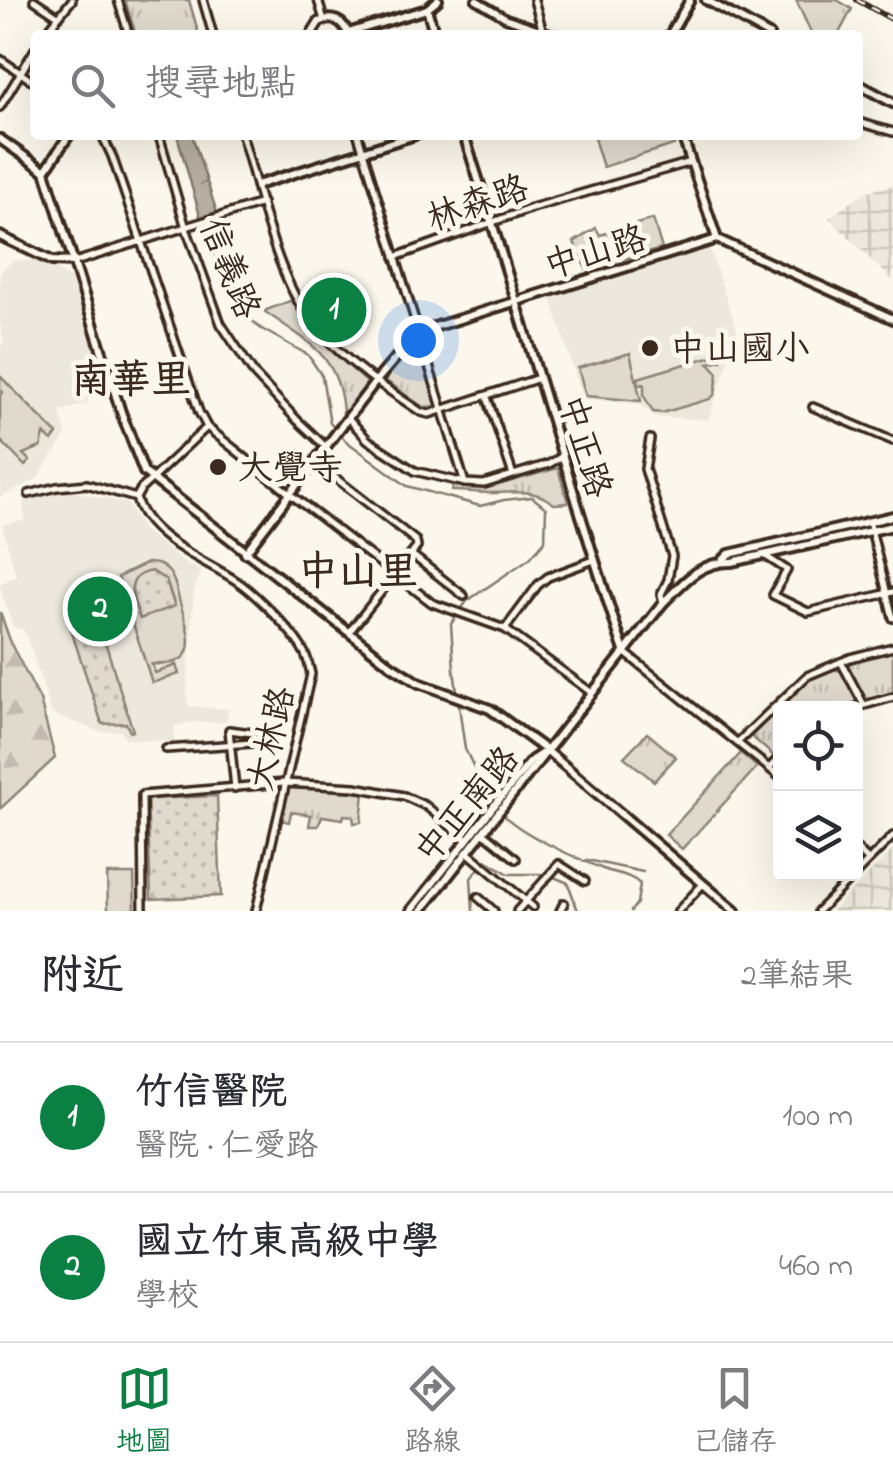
<!DOCTYPE html>
<html lang="zh-TW">
<meta charset="utf-8">
<style>
:root{--surface:#fff;--page:#f7f7f7;--text:#2b2b33;--muted:#7c7c81;--line:#e1e1e2;--accent:#0b8043}
body{margin:0;font-family:"Indie Flower","LXGW WenKai TC",sans-serif;background:var(--page);color:var(--text)}
.controls{position:absolute;right:30px;bottom:30px;display:grid;overflow:hidden;border-radius:10px;box-shadow:0 10px 40px #0002}
.controls button{width:90px;height:90px;display:grid;place-items:center;padding:0;border:0;border-bottom:2px solid var(--line);background:var(--surface);color:var(--text);font:50px sans-serif}
.you{position:absolute;left:418px;top:340px;width:35px;height:35px;margin:-25px;border:8px solid #fff;border-radius:50%;background:#1a73e8;box-shadow:0 0 0 15px #1a73e833}
.badge{display:grid;place-items:center;width:65px;height:65px;border-radius:50%;background:var(--accent);color:#fff;font-size:32px;font-weight:700}
.pin{position:absolute;translate:-50% -50%;border:5px solid #fff;box-shadow:0 2px 10px #0006}
.list{margin:0;padding:0;list-style:none}
h2{display:flex;justify-content:space-between;align-items:center;height:130px;margin:0;padding:0 40px;font-size:42px}
h2 small{font-size:32px;font-weight:400;color:var(--muted)}
.list li{display:grid;grid-template-columns:65px 1fr auto;gap:30px;align-items:center;box-sizing:border-box;height:150px;padding:0 40px;border-top:2px solid var(--line)}
.list b{display:block;font-size:38px;white-space:nowrap}
.list p{margin:0;font-size:32px;white-space:nowrap;color:var(--muted)}
.list em{font-size:32px;font-style:normal;color:var(--muted)}
.icon{flex:none;width:55px;height:55px;fill:none;stroke:currentColor;stroke-width:2;stroke-linecap:round;stroke-linejoin:round}
.map{position:relative;flex:none;width:893px;height:911px;overflow:hidden}
.search{position:absolute;background:var(--surface);box-shadow:0 10px 40px #0002;left:30px;right:30px;top:30px;height:110px;display:flex;align-items:center;gap:25px;box-sizing:border-box;padding:0 35px;border-radius:10px;color:var(--muted);font-size:38px}
.sheet{height:430px;background:var(--surface)}
nav{display:flex;justify-content:space-around;align-items:center;box-sizing:border-box;height:140px;border-top:2px solid var(--line);background:var(--surface);font-size:28px;color:var(--muted)}
nav a{display:grid;justify-items:center;gap:5px}
nav .on{color:var(--accent)}
.map>svg:first-child{display:block}
.built{fill:#ede8dd}
.industrial{fill:url(#industrial-grid)}
.grass{fill:url(#grass-dots);stroke:#8d8276;stroke-width:2.5}
.forest{fill:url(#forest-firs);stroke:#8d8276;stroke-width:2.5}
.park{fill:url(#park-tufts);stroke:#8d8276;stroke-width:2.5}
.pitch{fill:#dfd9ce;stroke:#8d8276;stroke-width:2.5;fill-rule:evenodd}
.water{fill:url(#water-ripples);stroke:#85796d;stroke-width:2.5}
.lines{fill:none;stroke-linecap:round;stroke-linejoin:round}
.stream{stroke:#85796d;stroke-width:2.5}
.minor-casing{stroke:#3b2a1e;stroke-width:12}
.tertiary-casing{stroke:#3b2a1e;stroke-width:14}
.secondary-casing{stroke:#3b2a1e;stroke-width:14}
.minor{stroke:#fbf7ec;stroke-width:5}
.tertiary{stroke:#fbf7ec;stroke-width:6}
.secondary{stroke:#fbf7ec;stroke-width:6}
.rail-casing{stroke:#3b2a1e;stroke-width:6}
.rail{stroke:#fbf7ec;stroke-width:2.5;stroke-dasharray:8;stroke-linecap:butt}
.poi-dot{fill:#3b2a1e;stroke:#fbf7ec;stroke-width:4}
.labels{text-anchor:middle;stroke-width:10;stroke-linejoin:round;paint-order:stroke}
.street-label{font-size:35px;fill:#3b2a1e;stroke:#fbf7ec}
.poi-label{font-size:35px;fill:#3b2a1e;stroke:#fbf7ec;text-anchor:start}
.quarter-label{font-size:40px;font-weight:bold;fill:#3b2a1e;stroke:#fbf7ec}
</style>
<div class="map">
<svg width="893" height="911" viewBox="0 0 893 911">
<defs>
<pattern id="industrial-grid" width="8" height="8" patternUnits="userSpaceOnUse" patternTransform="scale(2.5)"><rect width="8" height="8" fill="#ede8dd"/><path d="M0 4h8M4 0v8" fill="none" stroke="#ccc7bd"/></pattern>
<pattern id="grass-dots" width="8" height="8" patternUnits="userSpaceOnUse" patternTransform="scale(2.5)"><rect width="8" height="8" fill="#dfd9ce"/><path d="M2 2h.1M6 6h.1" fill="none" stroke="#c0bab0" stroke-width="1.8" stroke-linecap="round"/></pattern>
<pattern id="forest-firs" width="22" height="20" patternUnits="userSpaceOnUse" patternTransform="scale(2.5)"><rect width="22" height="20" fill="#dfd9ce"/><path d="M5 1l3.5 6h-7zM16 11l3.5 6h-7z" fill="#c0bab0"/></pattern>
<pattern id="park-tufts" width="24" height="20" patternUnits="userSpaceOnUse" patternTransform="scale(2.5)"><rect width="24" height="20" fill="#dfd9ce"/><path d="M3 7l-1-3M5 7V3M7 7l1-3M15 17l-1-3M17 17v-4M19 17l1-3" fill="none" stroke="#c0bab0"/></pattern>
<pattern id="water-ripples" width="26" height="14" patternUnits="userSpaceOnUse" patternTransform="scale(2.5)"><rect width="26" height="14" fill="#b6aea2"/><path d="M2 4q2-2 4 0t4 0M15 11q2-2 4 0t4 0" fill="none" stroke="#958e83"/></pattern>
</defs>
<rect width="100%" height="100%" fill="#fbf7ec"/>
<filter id="ink" filterUnits="userSpaceOnUse"><feTurbulence type="fractalNoise" baseFrequency=".01" numOctaves="2"/><feDisplacementMap in="SourceGraphic" scale="20" xChannelSelector="R" yChannelSelector="G"/><feConvolveMatrix kernelMatrix="1 2 1 2 8 2 1 2 1" color-interpolation-filters="sRGB"/></filter>
<g filter="url(#ink)">
<g class="built">
<path d="M709 247 738 333 708 420 657 417 639 404 583 399 549 293Z"/>
<path d="M40 260 74 280 99 353 87 404 60 411 66 435 37 479 0 497V347L4 343 0 324V273L12 261Z"/>
<path d="M70 491 127 503 143 530 191 567 202 570 194 590 187 694 189 706 229 709 226 722H191L174 726 175 742 126 739 121 731 101 732 52 714 25 631 13 627 0 587V584L16 575 2 525 25 520 23 501Z"/>
</g>
<g class="industrial">
<path d="M893 185V281L829 218 865 192Z"/>
<path d="M893 850V911H832Z"/>
</g>
<g class="grass">
<path d="M152 571 166 580 175 607 140 619C133 598 121 576 152 571Z"/>
<path d="M97 616 133 731 130 732 126 723 102 724 69 624Z"/>
<path d="M217 796 221 896 151 899 147 799Z"/>
</g>
<path class="forest" d="M0 612 12 646 40 700 55 758 0 809Z"/>
<g class="park">
<path d="M125 0H189L199 35H136Z"/>
<path d="M796 0H837L852 9 838 35H812Z"/>
<path d="M292 300C314 333 339 358 369 384L343 414C340 355 308 342 264 311Z"/>
<path d="M416 342 438 406 423 407 385 380Z"/>
<path d="M558 468 568 503 554 504C535 488 516 493 493 493 479 493 466 491 452 491L453 485 487 488Z"/>
<path d="M893 650V695L867 702 844 662Z"/>
<path d="M833 669 841 671 856 699 854 706 847 708H780V752L775 757 750 735 809 679Z"/>
<path d="M647 733 676 757 654 781 624 757Z"/>
<path d="M741 753 757 767 682 849 666 835Z"/>
<path d="M287 786 364 793 361 822 354 823 353 816 344 815 343 819 322 816 318 826H309L311 815 291 812 289 822 281 820Z"/>
<path d="M107 874H134L135 911H108Z"/>
</g>
<g class="pitch">
<path d="M603 135H671L674 145 603 167 594 138Z"/>
<path d="M653 219 662 249 586 269 574 242 596 228 600 235Z"/>
<path d="M630 353 641 401 586 396 578 368Z"/>
<path d="M719 354 721 360 709 363 718 373 715 394 710 399 662 413 653 412 644 396V384L639 385 638 378Z"/>
<path d="M0 376 57 434 52 441 44 434 41 447 23 454 30 461 25 466 0 440V395L3 392 0 389Z"/>
<path d="M147 563C156 563 162 564 169 572 176 580 177 593 180 603 190 636 202 667 152 664L155 673 176 665 179 674 152 683 118 577ZM152 571 166 580 175 606 140 619C132 598 122 576 152 571Z"/>
</g>
<path class="water" d="M177 135H192L217 213 201 219Z"/>
<g class="lines">
<g class="stream">
<path d="M204 224 215 257 239 309 260 328 308 355 322 376 330 423 346 441 407 486 480 506 504 500 532 497 546 508 545 541 530 558 467 601 451 624 454 670 465 749 485 790 494 802"/>
<path d="M502 813C518 833 578 859 603 869 616 874 629 874 640 884L637 903 631 911"/>
<path d="M587 860 643 872"/>
<path d="M473 911 471 878 486 860 509 874H547L568 883 578 911"/>
</g>
<g class="minor-casing">
<g id="minor">
<path d="M34 0 58 16"/>
<path d="M118 0 129 35"/>
<path d="M203 0 213 35"/>
<path d="M318 0 324 20"/>
<path d="M476 0 506 18 556 35"/>
<path d="M534 0 543 32"/>
<path d="M44 35 72 0"/>
<path d="M0 59 35 83"/>
<path d="M0 107 35 49"/>
<path d="M858 122 893 132"/>
<path d="M102 135 112 156 199 412 207 427 290 494 432 603 505 629 592 693"/>
<path d="M159 135 186 228 221 324 255 375 297 420 326 447"/>
<path d="M242 135C260 194 277 284 318 330 347 363 385 388 421 412L429 414 539 378"/>
<path d="M358 135 465 483"/>
<path d="M395 257 532 208 691 162"/>
<path d="M75 262 262 203"/>
<path d="M487 397 513 475"/>
<path d="M813 407 893 441"/>
<path d="M348 418 368 440 415 471 465 483 484 484 549 464 563 456"/>
<path d="M207 427 141 489 136 498C147 538 203 559 235 580 254 592 294 632 304 652 308 659 309 666 311 674L256 911"/>
<path d="M650 439 645 469 672 556 668 580 661 594 663 603"/>
<path d="M315 462 416 541 417 547 350 631"/>
<path d="M29 494 57 487 87 484 136 498"/>
<path d="M869 521 893 618"/>
<path d="M412 555 464 596"/>
<path d="M764 555 787 570 773 595 808 612 893 592"/>
<path d="M505 629 538 585 548 577 594 560"/>
<path d="M624 652 780 777"/>
<path d="M841 662 864 705"/>
<path d="M854 708 893 697"/>
<path d="M738 742 807 676 850 658 893 647"/>
<path d="M166 749 268 742V735L229 730 235 788"/>
<path d="M770 767 780 757"/>
<path d="M483 832 516 859"/>
<path d="M856 848 868 860"/>
<path d="M467 852 533 907"/>
<path d="M856 873 893 836"/>
<path d="M478 897 494 911"/>
<path d="M143 911 142 795 284 783 355 787 404 796 426 806 467 840"/>
<path d="M517 911 559 864 585 881"/>
<path d="M560 911 564 903"/>
<path d="M678 911 703 884"/>
<path d="M818 911 855 874"/>
</g>
</g>
<g class="tertiary-casing">
<g id="tertiary">
<path d="M706 0 769 35"/>
<path d="M427 9 435 35"/>
<path d="M348 33 427 9 438 0"/>
<path d="M311 35 319 22C332 16 343 20 348 34"/>
<path d="M670 35 690 0"/>
<path d="M858 84 893 103"/>
<path d="M464 135C520 306 567 480 624 651"/>
<path d="M682 135 717 239"/>
<path d="M45 171 69 135"/>
<path d="M257 185 415 135"/>
<path d="M0 236 52 261 75 262"/>
<path d="M245 553 376 381 418 332 717 239 893 319"/>
<path d="M722 561 729 554 893 516"/>
<path d="M411 911 493 807 532 760 541 754"/>
<path d="M421 911 663 603C683 583 700 561 732 562L893 526"/>
</g>
</g>
<g class="secondary-casing">
<path id="secondary" d="M0 139 45 171 121 412 144 472 392 666 419 683 490 709 546 750 735 911"/>
</g>
<use href="#minor" class="minor"/>
<use href="#tertiary" class="tertiary"/>
<use href="#secondary" class="secondary"/>
<g class="rail-casing">
<path id="rail" d="M857 0 893 20"/>
</g>
<use href="#rail" class="rail"/>
</g>
</g>
<g class="poi-dot">
<circle cx="650" cy="348" r="10"/>
<circle cx="218" cy="467" r="10"/>
</g>
<g class="labels">
<g class="street-label">
<text transform="translate(477 202) rotate(-19)" y="12">林森路</text>
<text transform="translate(595 251) rotate(-17)" y="12">中山路</text>
<text transform="translate(231 268) rotate(68)" y="12">信義路</text>
<text transform="translate(586 446) rotate(73)" y="12">中正路</text>
<text transform="translate(270 738) rotate(-77)" y="12">大林路</text>
<text transform="translate(466 804) rotate(-50)" y="12">中正南路</text>
</g>
<g class="poi-label">
<text x="670" y="360">中山國小</text>
<text x="238" y="479">大覺寺</text>
</g>
<g class="quarter-label">
<text x="131" y="392">南華里</text>
<text x="358" y="584">中山里</text>
</g>
</g>
</svg>
<div class="controls">
<button><svg class="icon" aria-label="locate" viewBox="0 0 24 24"><circle cx="12" cy="12" r="6"/><path d="M12 2v4M12 18v4M2 12h4M18 12h4"/></svg></button>
<button><svg class="icon" aria-label="layers" viewBox="0 0 24 24"><path d="M12 4l9 5-9 5-9-5zM3 14l9 5 9-5"/></svg></button>
</div>
<div class="you"></div>
<div class="pin badge" style="left:334px;top:310px">1</div>
<div class="pin badge" style="left:100px;top:609px">2</div>
<div class="search"><svg class="icon" aria-label="search" viewBox="0 0 24 24"><circle cx="10" cy="10" r="6"/><path d="M15 15l6 6"/></svg>搜尋地點</div>
</div>
<section class="sheet">
<h2>附近<small>2筆結果</small></h2>
<ul class="list">
<li><span class="badge">1</span><div><b>竹信醫院</b><p>醫院 · 仁愛路</p></div><em>100 m</em></li>
<li><span class="badge">2</span><div><b>國立竹東高級中學</b><p>學校</p></div><em>460 m</em></li>
</ul>
</section>
<nav>
<a class="on"><svg class="icon" aria-label="map" viewBox="0 0 24 24"><path d="M3 6l6-2 6 2 6-2v14l-6 2-6-2-6 2zM9 4v14M15 6v14"/></svg>地圖</a>
<a><svg class="icon" aria-label="directions" viewBox="0 0 24 24"><path d="M12 3l9 9-9 9-9-9zM9 14v-3h6M13 9l2 2-2 2"/></svg>路線</a>
<a><svg class="icon" aria-label="saved" viewBox="0 0 24 24"><path d="M7 4h10v16l-5-4-5 4z"/></svg>已儲存</a>
</nav>
